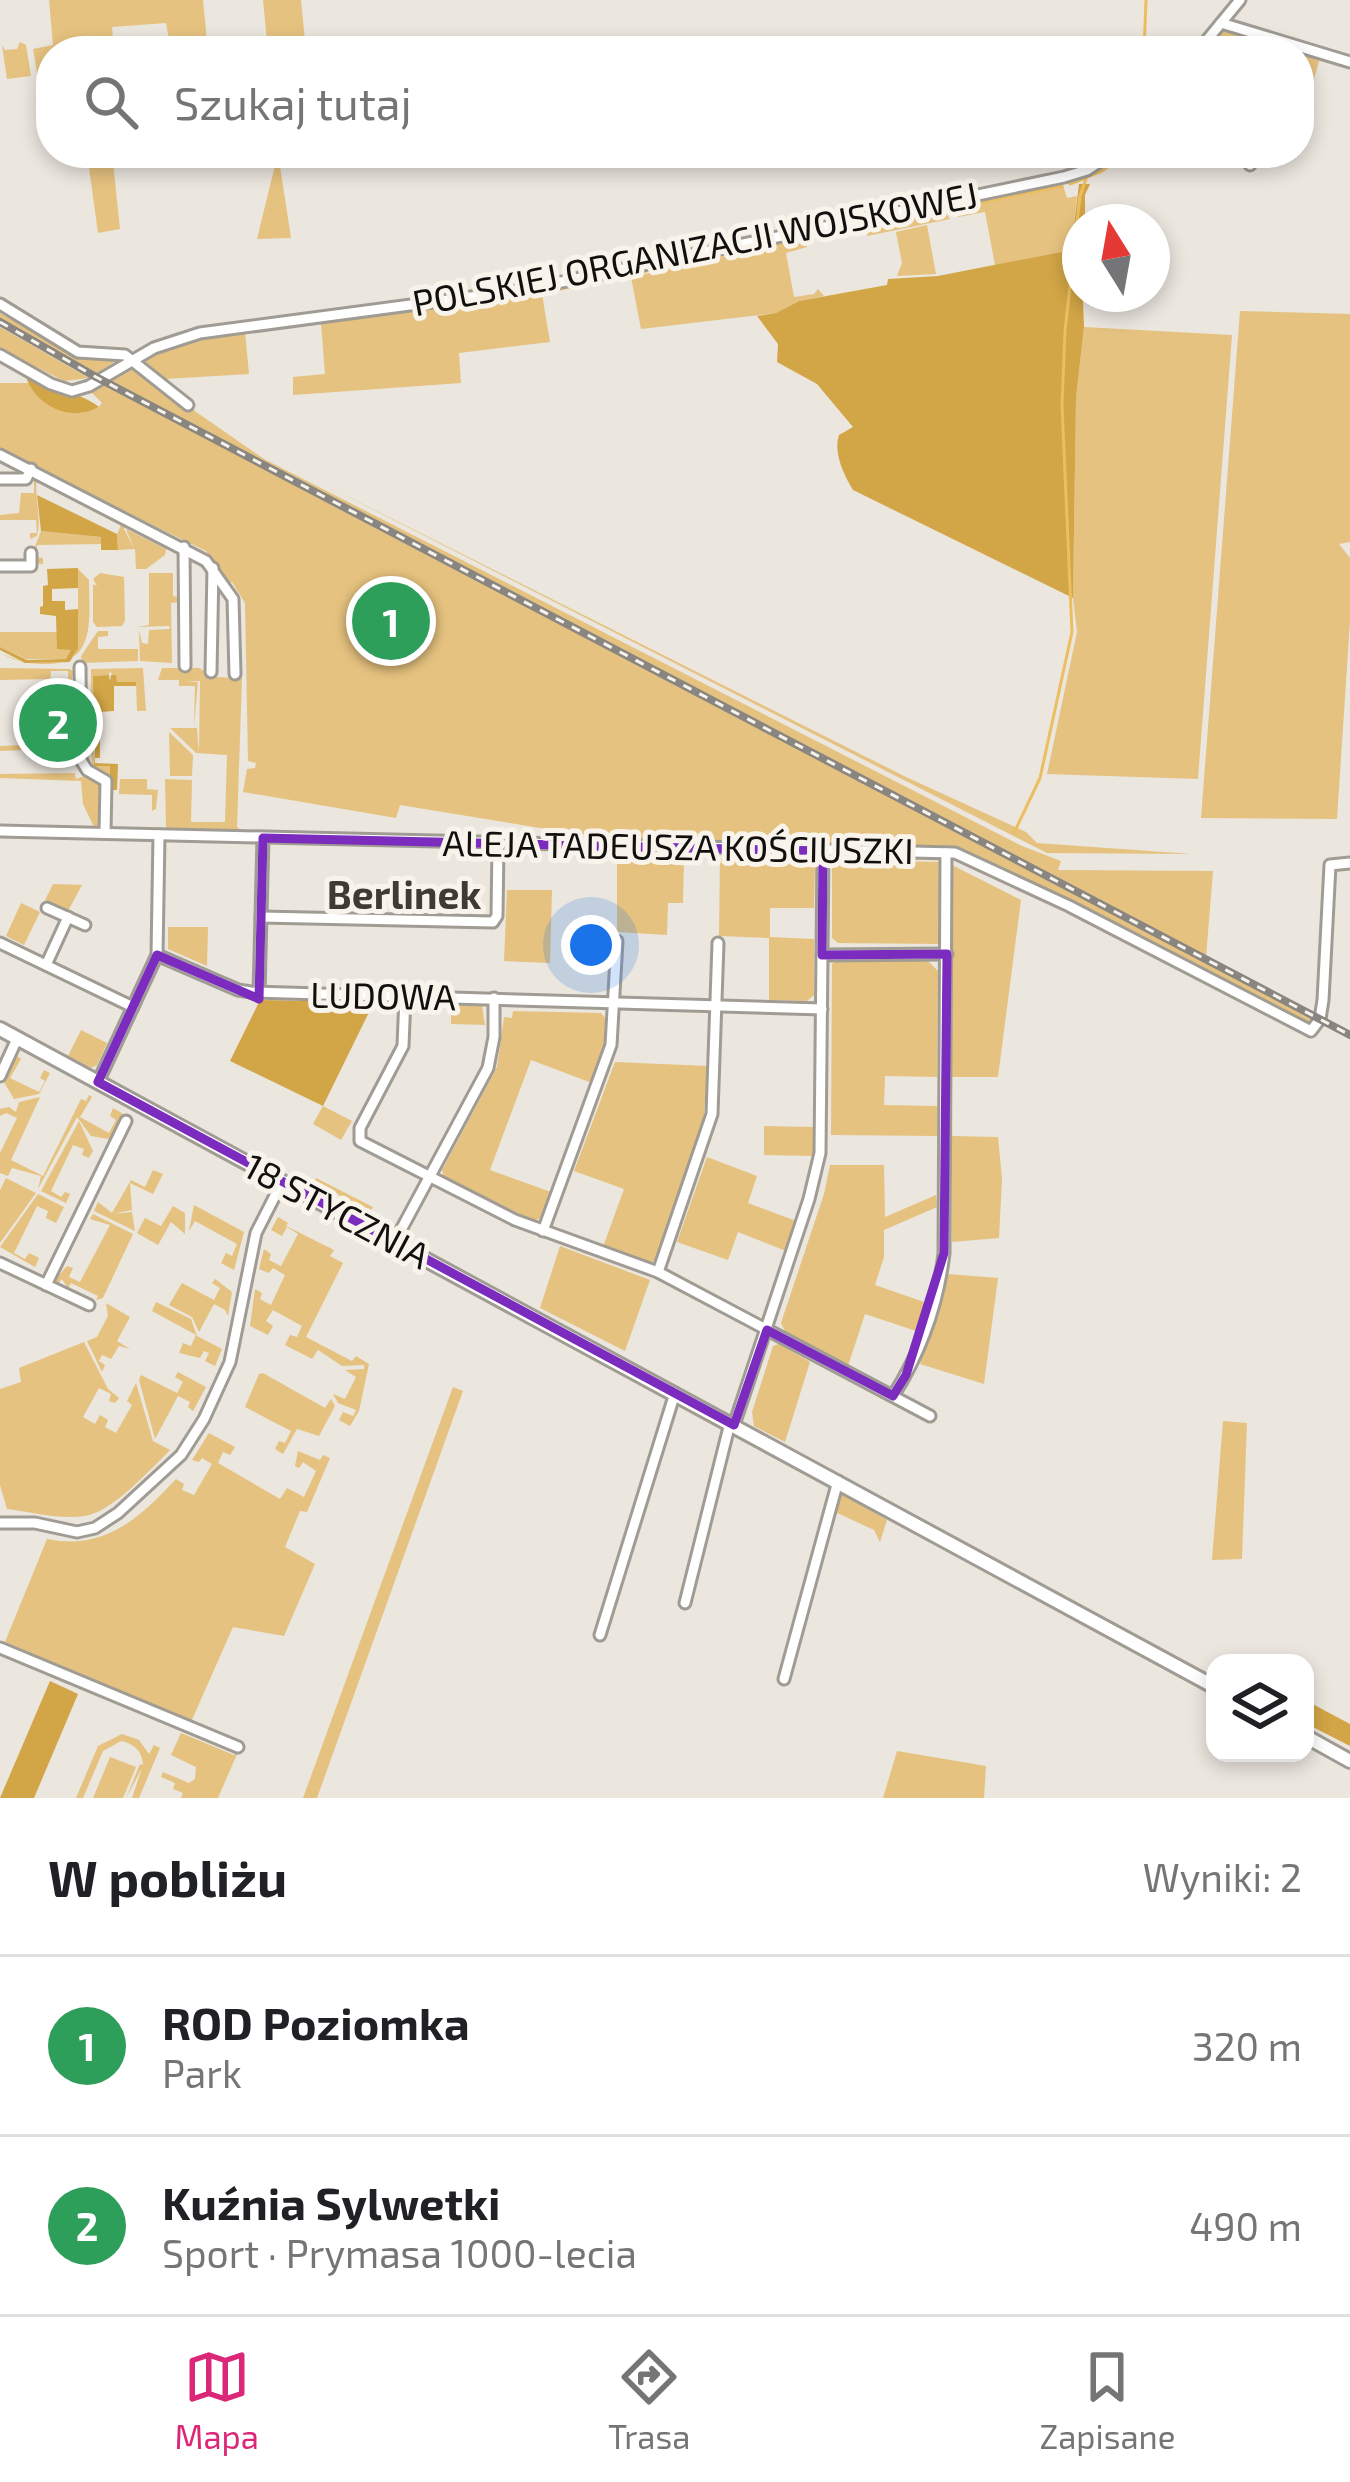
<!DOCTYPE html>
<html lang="pl">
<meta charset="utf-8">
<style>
:root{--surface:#fff;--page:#f6f6f6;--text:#202124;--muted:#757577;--line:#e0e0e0;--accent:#db2777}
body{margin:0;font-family:"Exo 2",sans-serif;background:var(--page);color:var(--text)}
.controls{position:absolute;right:36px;bottom:36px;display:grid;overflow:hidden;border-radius:24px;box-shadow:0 6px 18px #0003}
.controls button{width:108px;height:108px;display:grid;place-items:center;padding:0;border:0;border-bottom:3px solid var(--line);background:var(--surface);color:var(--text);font:60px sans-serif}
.compass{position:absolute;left:1062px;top:204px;width:108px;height:108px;border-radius:50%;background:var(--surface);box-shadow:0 6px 18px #0003;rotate:349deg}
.you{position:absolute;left:591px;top:945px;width:42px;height:42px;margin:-30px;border:9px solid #fff;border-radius:50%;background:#1a73e8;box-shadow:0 0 0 18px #1a73e833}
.badge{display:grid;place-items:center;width:78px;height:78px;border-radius:50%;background:var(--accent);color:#fff;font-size:39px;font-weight:700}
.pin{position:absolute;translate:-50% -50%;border:6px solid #fff;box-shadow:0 3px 12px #0006}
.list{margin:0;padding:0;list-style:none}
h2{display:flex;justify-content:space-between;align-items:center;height:156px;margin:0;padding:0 48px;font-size:51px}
h2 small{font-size:39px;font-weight:400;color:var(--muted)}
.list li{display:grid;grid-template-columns:78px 1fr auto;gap:36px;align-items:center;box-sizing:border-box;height:180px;padding:0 48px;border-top:3px solid var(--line)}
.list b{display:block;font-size:45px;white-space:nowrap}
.list p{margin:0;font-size:39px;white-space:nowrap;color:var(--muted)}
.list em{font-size:39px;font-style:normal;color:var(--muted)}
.icon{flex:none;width:66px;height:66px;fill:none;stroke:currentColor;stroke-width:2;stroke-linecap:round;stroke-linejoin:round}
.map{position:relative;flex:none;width:1350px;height:1798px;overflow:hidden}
.search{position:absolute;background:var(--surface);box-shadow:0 6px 18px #0003;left:36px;right:36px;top:36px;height:132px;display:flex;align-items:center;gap:30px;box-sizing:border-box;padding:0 42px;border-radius:48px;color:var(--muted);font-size:45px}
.sheet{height:516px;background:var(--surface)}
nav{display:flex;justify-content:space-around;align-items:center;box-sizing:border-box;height:168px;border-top:3px solid var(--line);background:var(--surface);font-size:33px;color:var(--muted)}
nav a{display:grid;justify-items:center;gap:6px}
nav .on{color:var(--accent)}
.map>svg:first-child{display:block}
.green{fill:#e5c27f}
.forest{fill:#d2a546}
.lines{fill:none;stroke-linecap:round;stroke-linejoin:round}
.stream{stroke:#ecbe60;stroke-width:3}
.street-casing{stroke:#a09c94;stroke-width:15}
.secondary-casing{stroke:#a09c94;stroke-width:18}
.street{stroke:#fff;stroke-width:9}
.secondary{stroke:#fff;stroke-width:12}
.rail-casing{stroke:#898580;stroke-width:8}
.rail{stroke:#f8f4eb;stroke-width:3;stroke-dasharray:9;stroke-linecap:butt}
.marked{fill:none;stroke:#7b2cbf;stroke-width:9;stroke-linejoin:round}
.labels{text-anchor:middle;stroke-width:10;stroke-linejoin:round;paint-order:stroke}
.street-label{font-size:36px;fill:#12100e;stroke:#f8f4eb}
.neighbourhood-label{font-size:39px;font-weight:bold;fill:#3e3a34;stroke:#f8f4eb}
</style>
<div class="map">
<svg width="1350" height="1798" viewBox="0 0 1350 1798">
<rect width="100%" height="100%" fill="#ebe6de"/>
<g class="green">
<path d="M49 0H203L208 51H171L166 23 112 27 114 51H51V107L43 108 33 49 53 45Z"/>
<path d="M263 0H301L306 51H268Z"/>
<path d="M1221 30 1295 51H1239L1211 43Z"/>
<path d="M20 42 26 45 31 76 7 79 2 45 5 50 17 49Z"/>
<path d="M1299 52 1320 58 1301 125H1299Z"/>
<path d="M87 153H112L120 229 98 233Z"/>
<path d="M278 153 291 238 257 239Z"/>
<path d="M1062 182 1067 198 1077 196 1071 250 995 265 985 212 958 217V205L963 203Z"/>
<path d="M943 209 950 219 867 236 869 222Z"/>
<path d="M927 225 936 274 897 276 902 263 896 232Z"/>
<path d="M804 235 807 247 786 253 794 297 814 294 818 289 824 296 799 301 776 313 641 329 631 277 764 248V244Z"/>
<path d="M542 294 550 342 459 353 461 383 293 395V377L325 374 321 323Z"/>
<path d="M1240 311 1350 314V542L1339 544 1350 558V621L1337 819 1201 818Z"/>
<path d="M0 313 75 355 122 357 97 373 0 319Z"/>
<path d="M0 327 89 378 64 381 0 349Z"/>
<path d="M1084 327 1232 335 1198 779 1047 774 1077 632 1073 598 1076 398Z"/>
<path d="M245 332 249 374 165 379 142 361 182 343Z"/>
<path d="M130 366 264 459 1022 846 1061 861 1058 870 1213 871 1206 957 107 380Z"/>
<path d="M0 383H29C48 406 68 422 98 408L102 403 91 392 102 384 1231 976 1316 1022 1314 1028 967 853C922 839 896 848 853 847 804 847 756 844 708 842L692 835 686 839 685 845 594 843 589 836 400 805 396 818 243 792 247 769 255 768 256 763 248 761 245 603 232 582 228 584 206 551 0 451Z"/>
<path d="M34 477 37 478C34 497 42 519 37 536L30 539V533H37L36 520H0V515L19 513 21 493H34Z"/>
<path d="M317 481 906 777 1026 832 1037 843 1192 854 1047 853Z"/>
<path d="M123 521 127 522 124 529 134 548 126 529 166 549 170 544 179 552 166 549 165 555 146 569H136L135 549 118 550 117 534Z"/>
<path d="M41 531 101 537V544L37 545 36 557 43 558V564L35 563 34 549Z"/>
<path d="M78 569 89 580C89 617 97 663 48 664 28 664 17 662 0 653L25 663 70 662 78 649Z"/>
<path d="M100 573 124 577 125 621 122 626 97 627 93 622V584L97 586 93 579Z"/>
<path d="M149 573H173V596L179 597V602L171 603 172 663 140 661 139 630 142 643 148 644 149 630 170 629 169 626 137 627 149 625Z"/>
<path d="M98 631H108V636L98 637V649H138V661L82 663 81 656Z"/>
<path d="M0 632H57V648L72 649 66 659H26L0 647Z"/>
<path d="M0 668 70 669 77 675H72V689H69L68 671H51L50 688 49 679 0 680Z"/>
<path d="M143 668 146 711H137L136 682H116L110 671 109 675 93 676 94 766H110V790L108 777 92 766 91 669Z"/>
<path d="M162 668H199L214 677 242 678 237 827 244 832H172L166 827 165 779 192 780 191 822H225L227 755 196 753 170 728H197L199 753 200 681H186L198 682 194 727 195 686H179V680H158Z"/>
<path d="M169 732 193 755 192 776H170Z"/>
<path d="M23 736 77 737V748L0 751V746L23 745Z"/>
<path d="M75 773 76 779 87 775 102 784 101 827H94L83 804 81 781 0 778V774Z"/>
<path d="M120 779H147V789L158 790 156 809 152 811V795L119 794Z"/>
<path d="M617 855 684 857 683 903H668L667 935 617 932Z"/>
<path d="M720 858 809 859 815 866 814 908H770V937L814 939V995L807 1001 769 1000V938L719 936Z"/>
<path d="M839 860 940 862V944L838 943 832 938V866Z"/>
<path d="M950 864 1021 900 998 1077H952Z"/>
<path d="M53 884 82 885 68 911 45 900Z"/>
<path d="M507 890H552L550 963 504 961Z"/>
<path d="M21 903 40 912 24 945 6 936Z"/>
<path d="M168 927H208L207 966 168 949Z"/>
<path d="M838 958H925L938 971 937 1077 885 1076 884 1105 937 1106V1136L831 1135 832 964Z"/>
<path d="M451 1005 482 1006 485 1025 451 1024Z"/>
<path d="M513 1011 601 1013 607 1020 606 1039 592 1083 531 1060 490 1170 551 1192 542 1217 534 1221 444 1177 442 1170 497 1067 504 1017 512 1018Z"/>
<path d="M81 1030 107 1043 97 1065 91 1068 68 1056Z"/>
<path d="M17 1056 21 1059 10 1078 39 1092 45 1081 40 1078 44 1070 50 1073 39 1094 14 1099 4 1082Z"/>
<path d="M615 1062 708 1066 703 1125 656 1260 648 1264 603 1247 624 1189 574 1171Z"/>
<path d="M89 1095 92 1097 80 1117 109 1133 116 1120 110 1116 113 1108 125 1115 114 1140 91 1136 77 1117 38 1189 41 1176 12 1168 8 1176 0 1173V1153L17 1118 6 1113 0 1116V1109L9 1107 16 1112 19 1102 40 1097 11 1160 43 1176 81 1099 86 1101Z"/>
<path d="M323 1106 352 1121 341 1140 313 1124Z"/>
<path d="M79 1121 93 1151 89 1158 82 1155 84 1149 73 1145 51 1191 61 1197 65 1192 70 1194 66 1203 41 1191Z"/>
<path d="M764 1126 813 1127V1156L764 1155Z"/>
<path d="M952 1136 998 1137 1002 1179 999 1238 952 1242Z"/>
<path d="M707 1157 757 1176 748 1203 796 1221 786 1251 738 1232 728 1260 677 1242Z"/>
<path d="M830 1165H884L885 1217 936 1195 937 1207 884 1230V1257L875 1285 924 1302 916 1331 865 1314 848 1366 785 1331 781 1323 824 1194Z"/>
<path d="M153 1170 163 1174 153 1194 130 1183 132 1210 113 1214 132 1212 135 1231 94 1211 98 1202 112 1213 131 1180 145 1187Z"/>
<path d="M6 1178 36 1193 0 1243V1190Z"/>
<path d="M316 1178 373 1207 367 1217 334 1191 311 1186Z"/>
<path d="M38 1194 64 1207 56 1223 46 1218 48 1211 37 1206 14 1253 25 1259 29 1253 39 1258 35 1267 0 1247Z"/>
<path d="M194 1205 244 1232 234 1270 221 1263 226 1253 232 1256 237 1244 195 1221 189 1231Z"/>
<path d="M173 1206 185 1213V1234L171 1222 158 1245 137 1233 145 1218 161 1226Z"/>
<path d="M93 1214 133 1234 103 1298 96 1300 98 1296 71 1283 68 1288 62 1279 58 1284 55 1280 67 1266 73 1268 69 1277 80 1282 110 1225 90 1219Z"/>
<path d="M278 1217 288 1223 286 1226 334 1250 330 1256 343 1263 306 1337 352 1361 356 1356 369 1364 359 1411 350 1426 339 1420 343 1412 353 1416 356 1410 338 1403 333 1394 345 1399 356 1377 345 1370 364 1369V1365L342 1366 318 1350 312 1359 285 1345 290 1335 297 1337 302 1326 273 1310 266 1321 273 1326 268 1335 250 1326 255 1289 262 1293 260 1299 271 1305 285 1275 273 1268 269 1273 259 1269 264 1249 271 1254 269 1260 281 1266 298 1234 287 1227 282 1236 271 1230Z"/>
<path d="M560 1246 650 1280 625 1351 540 1308Z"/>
<path d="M948 1274 998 1278 984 1384 920 1364Z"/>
<path d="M215 1279 232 1292 228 1316 225 1310 214 1304 199 1332 192 1317 169 1305 182 1283 214 1300 220 1288 212 1283Z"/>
<path d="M156 1302 191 1319 197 1336 222 1349 215 1366 205 1361 209 1353 204 1351 200 1358 179 1353 183 1343 191 1346 196 1335 152 1311Z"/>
<path d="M106 1303 130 1317 117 1341 130 1349 119 1346 111 1359 102 1355 99 1361 105 1365 102 1372 87 1341 97 1337 108 1316Z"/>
<path d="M84 1342 108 1389 119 1398 115 1403 109 1401 111 1394 99 1388 83 1417 95 1424 100 1415 108 1420 105 1427 116 1433 132 1405 127 1401 136 1383 153 1441 170 1450C150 1470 112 1512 85 1516 61 1520 31 1512 7 1509L0 1485V1389L21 1382 19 1368Z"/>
<path d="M779 1344 810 1362 785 1442 754 1426 752 1412 773 1346Z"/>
<path d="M178 1372 206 1387 193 1411 188 1407 190 1402 178 1396 155 1439 139 1380 141 1375 177 1393 183 1382 175 1377Z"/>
<path d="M263 1373 325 1408 331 1399 335 1406 319 1436 297 1429 283 1454 275 1449 279 1441 285 1443 291 1431 245 1407 259 1374Z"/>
<path d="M453 1387 463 1391 317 1798H303Z"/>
<path d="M1223 1421 1247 1423 1242 1559 1212 1560Z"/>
<path d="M209 1433 235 1447 230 1455 223 1452 218 1463 280 1499 287 1488 304 1497 316 1471 303 1462 299 1468 295 1466 298 1451 320 1460 323 1455 330 1458 307 1512 300 1511 285 1547 315 1564 284 1636 233 1627 191 1722 5 1642 47 1539C104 1551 140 1518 176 1479L184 1484 182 1490 194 1495 212 1464 202 1458 199 1462 192 1460Z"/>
<path d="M839 1492 887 1520 880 1542 874 1530 833 1511Z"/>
<path d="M181 1733 234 1755 241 1745 218 1798H181L183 1793 173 1789 175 1783 161 1777 163 1772 189 1783 195 1779 196 1767 171 1755Z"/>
<path d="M122 1734 139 1740 149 1754 154 1745 160 1748 139 1798H132L142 1768 126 1798 140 1764 143 1765C142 1751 135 1744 121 1741L103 1751 83 1798H76L98 1746Z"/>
<path d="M897 1751 986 1766 984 1798H883Z"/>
<path d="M110 1757 136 1767 123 1798H93Z"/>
</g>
<g class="forest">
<path d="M1079 184H1090L1085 195V222H1080L1084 327 1076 398 1073 598 853 490C844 475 833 453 839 435L853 427 817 384 777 362 778 344 757 316 776 313 799 301 887 285 888 279 938 276 1071 250Z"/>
<path d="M25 373C51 392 78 390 99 407 70 424 32 404 25 373Z"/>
<path d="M37 495 117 534 118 550H101V537L41 531Z"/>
<path d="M78 568V588L52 589V601H65V610L78 609V649L69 662 25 663 0 650V647L27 660 66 659 71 650 57 649 56 616 40 614V607L43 606V586L48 585 47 569Z"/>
<path d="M109 675 110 681 111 675H116L117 682H136V686H114V711L100 712V758H95V763L118 764 117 790H110V766H94L97 718 95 713 94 741 93 676Z"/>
<path d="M260 1000 374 1002 323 1106 230 1061Z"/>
<path d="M50 1681 78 1694 34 1798H0Z"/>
<path d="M1305 1700 1350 1724V1746L1305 1723Z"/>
</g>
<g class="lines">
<g class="stream">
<path d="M1144 51 1146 0"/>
<path d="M1070 184 1102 171 1125 153"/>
<path d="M963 206 1062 186"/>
<path d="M874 224 940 210"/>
<path d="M818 236 850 228"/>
<path d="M631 274 801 239"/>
<path d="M415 310 541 293 625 275"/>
<path d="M1014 833 1040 778 1072 632 1062 405 1065 331 1080 196 1086 179"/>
<path d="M879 857 941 859"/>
</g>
<g class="street-casing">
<g id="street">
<path d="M1221 23 1350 62"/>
<path d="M1198 51 1240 0"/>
<path d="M1250 165 1252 153"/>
<path d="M0 304 78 352 125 355 188 405"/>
<path d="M0 355 51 384 72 391 89 386 154 348 200 333 523 290 1064 177 1087 170 1113 153"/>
<path d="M0 455 206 561 233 599 235 674"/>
<path d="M0 479H26L31 469"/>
<path d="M184 547 185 666"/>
<path d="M0 566H31V553"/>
<path d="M80 667 81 760 87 770 106 781 105 833"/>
<path d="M211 672 213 568"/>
<path d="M60 700H80"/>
<path d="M0 831 955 853 1069 906 1311 1031 1320 1019 1323 1000 1330 865 1350 863"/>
<path d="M47 908 85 925"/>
<path d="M261 917 493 922 497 916 498 845"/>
<path d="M0 943 133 1007"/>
<path d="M157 955 238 990 251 992 822 1009"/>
<path d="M822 955 947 954"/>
<path d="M46 965 68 917"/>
<path d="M259 993 263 838"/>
<path d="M405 996 403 1046 360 1128V1141L515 1220 658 1272 930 1416"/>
<path d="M0 1076 17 1039"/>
<path d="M98 1082 157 955 159 835"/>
<path d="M543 1231 611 1045 617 941"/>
<path d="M395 1241 488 1068 494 1037V998"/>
<path d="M0 1263 89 1305"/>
<path d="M658 1272 712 1114 718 943"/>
<path d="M46 1285 126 1121"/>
<path d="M893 1396C921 1352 938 1305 944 1253L946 853"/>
<path d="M734 1425 809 1199 820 1153 823 851"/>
<path d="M0 1523H35L77 1532 95 1528 118 1513 181 1455 204 1419 230 1362 256 1233 282 1182"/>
<path d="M685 1603 730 1423"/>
<path d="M600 1635 675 1393"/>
<path d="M0 1648 238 1747"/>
<path d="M784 1679 838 1481"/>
</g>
</g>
<g class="secondary-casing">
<g id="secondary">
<path d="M0 1029 1215 1687"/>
<path d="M1305 1736 1350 1761"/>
</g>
</g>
<use href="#street" class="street"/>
<use href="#secondary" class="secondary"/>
<g class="rail-casing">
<path id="rail" d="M0 322 96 377 1350 1035"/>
</g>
<use href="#rail" class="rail"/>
</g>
<path class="marked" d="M263 838 823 851 822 955 947 954 944 1253 906 1375 893 1396 767 1330 734 1425 98 1082 157 955 259 999Z"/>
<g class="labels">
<g class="street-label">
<text transform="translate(695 249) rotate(-11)" y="13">POLSKIEJ ORGANIZACJI WOJSKOWEJ</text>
<text transform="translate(678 847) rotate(1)" y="13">ALEJA TADEUSZA KOŚCIUSZKI</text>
<text transform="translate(383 996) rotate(1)" y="13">LUDOWA</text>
<text transform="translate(337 1211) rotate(28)" y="13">18 STYCZNIA</text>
</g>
<g class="neighbourhood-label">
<text x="404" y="909">Berlinek</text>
</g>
</g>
</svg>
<div class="controls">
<button><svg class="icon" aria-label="layers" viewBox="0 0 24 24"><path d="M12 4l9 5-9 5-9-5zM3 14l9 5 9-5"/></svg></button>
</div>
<svg class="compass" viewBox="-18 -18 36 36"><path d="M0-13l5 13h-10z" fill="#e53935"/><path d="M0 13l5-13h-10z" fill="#757577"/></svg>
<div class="you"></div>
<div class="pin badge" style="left:391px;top:621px;background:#2e9e5b">1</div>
<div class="pin badge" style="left:58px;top:723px;background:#2e9e5b">2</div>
<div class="search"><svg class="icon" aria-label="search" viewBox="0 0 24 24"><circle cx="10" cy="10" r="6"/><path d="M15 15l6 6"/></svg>Szukaj tutaj</div>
</div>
<section class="sheet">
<h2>W pobliżu<small>Wyniki: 2</small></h2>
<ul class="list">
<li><span class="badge" style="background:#2e9e5b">1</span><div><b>ROD Poziomka</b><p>Park</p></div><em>320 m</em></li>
<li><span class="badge" style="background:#2e9e5b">2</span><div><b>Kuźnia Sylwetki</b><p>Sport · Prymasa 1000-lecia</p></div><em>490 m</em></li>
</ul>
</section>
<nav>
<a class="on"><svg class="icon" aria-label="map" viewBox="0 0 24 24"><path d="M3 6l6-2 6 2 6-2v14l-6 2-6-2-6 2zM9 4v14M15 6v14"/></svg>Mapa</a>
<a><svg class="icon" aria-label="directions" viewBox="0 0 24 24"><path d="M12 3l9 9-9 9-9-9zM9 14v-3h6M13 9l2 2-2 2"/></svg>Trasa</a>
<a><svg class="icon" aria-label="saved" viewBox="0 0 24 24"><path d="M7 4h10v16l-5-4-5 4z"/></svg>Zapisane</a>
</nav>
